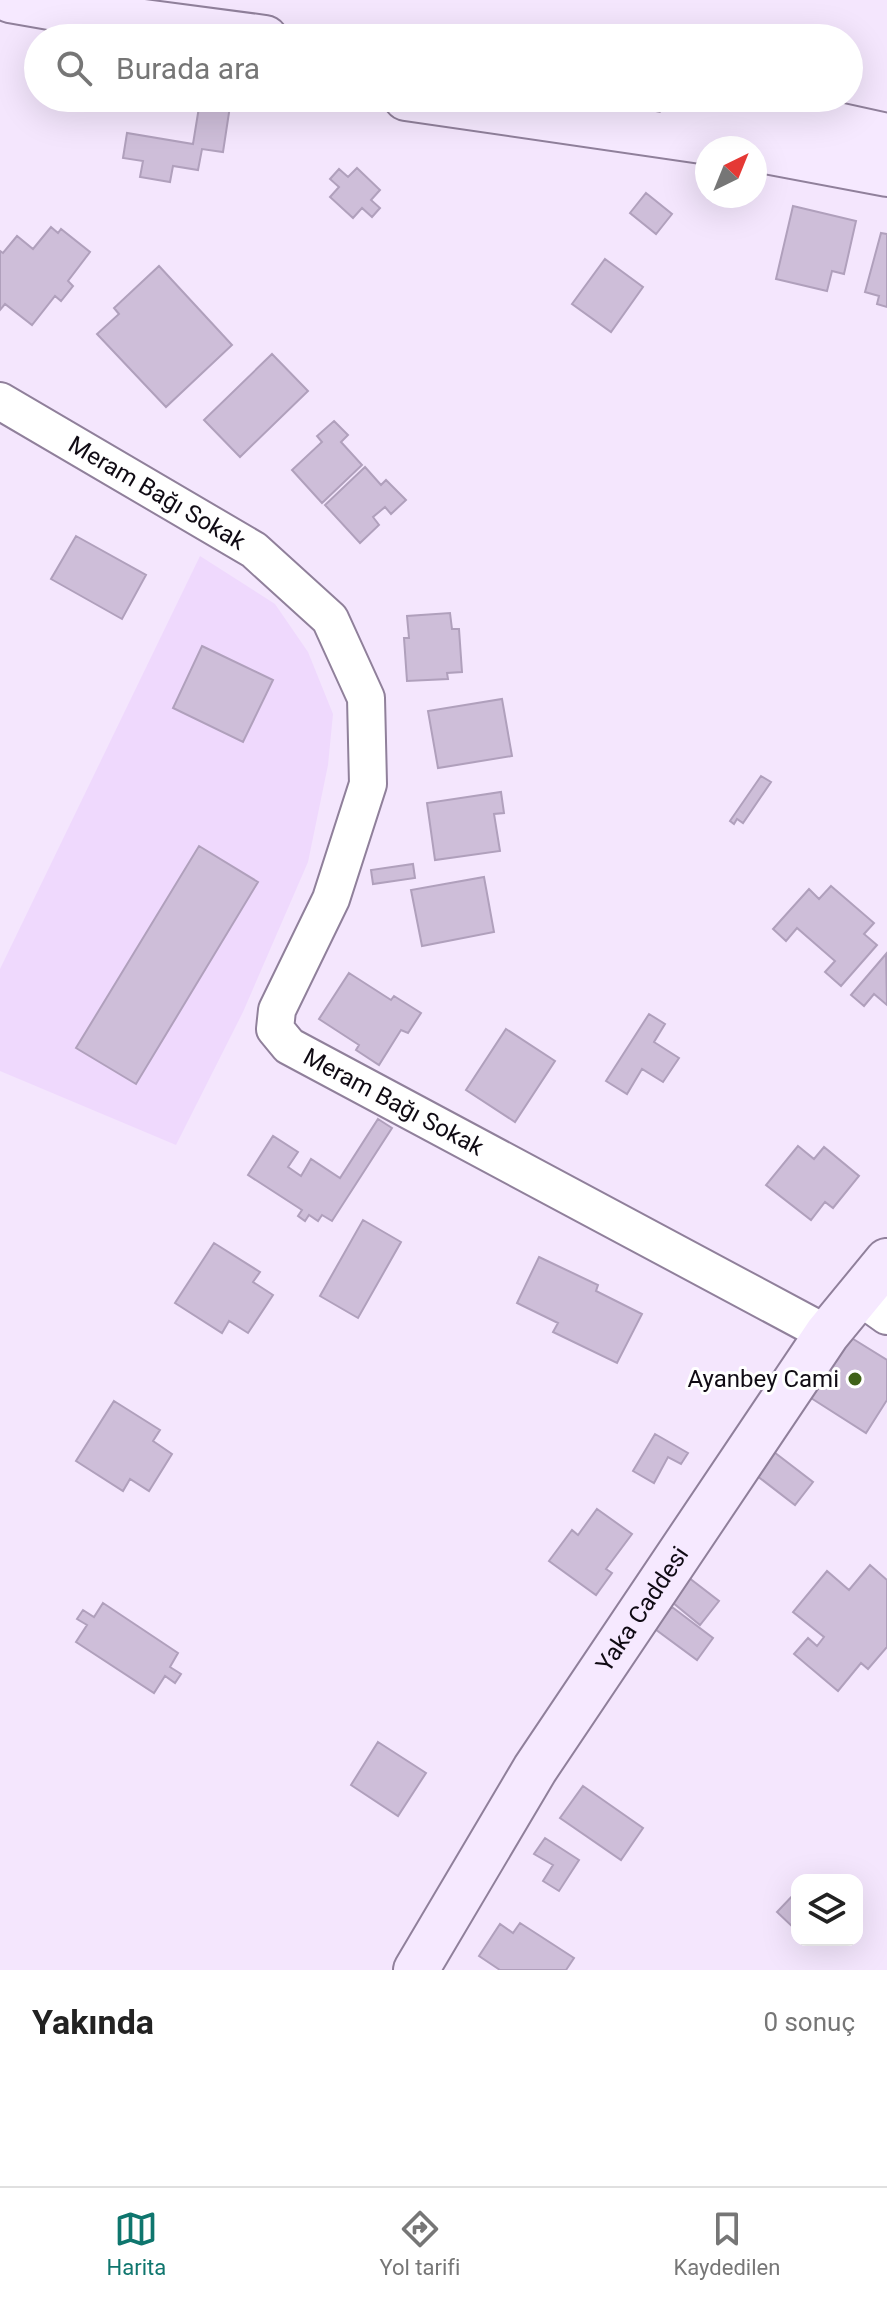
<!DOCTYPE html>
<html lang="tr">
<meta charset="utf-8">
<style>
:root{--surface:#fff;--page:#f6f6f6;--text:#222;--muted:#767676;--line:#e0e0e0;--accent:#0f766e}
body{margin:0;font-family:Roboto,sans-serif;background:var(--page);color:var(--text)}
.controls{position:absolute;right:24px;bottom:24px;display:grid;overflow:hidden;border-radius:16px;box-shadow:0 8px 32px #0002}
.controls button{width:72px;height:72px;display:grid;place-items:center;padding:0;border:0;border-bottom:2px solid var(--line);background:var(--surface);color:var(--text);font:40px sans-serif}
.compass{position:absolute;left:695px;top:136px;width:72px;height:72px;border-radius:50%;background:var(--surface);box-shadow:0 8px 32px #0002;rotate:43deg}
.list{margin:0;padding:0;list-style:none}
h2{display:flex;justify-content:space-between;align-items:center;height:104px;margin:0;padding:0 32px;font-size:34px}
h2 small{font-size:26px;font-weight:400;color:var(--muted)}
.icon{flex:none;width:44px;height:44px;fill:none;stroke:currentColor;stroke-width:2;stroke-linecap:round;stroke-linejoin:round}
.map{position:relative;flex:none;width:887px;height:1970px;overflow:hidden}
.search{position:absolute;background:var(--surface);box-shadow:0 8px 32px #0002;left:24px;right:24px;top:24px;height:88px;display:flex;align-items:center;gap:20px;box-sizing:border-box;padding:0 28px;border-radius:44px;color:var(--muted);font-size:30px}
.sheet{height:216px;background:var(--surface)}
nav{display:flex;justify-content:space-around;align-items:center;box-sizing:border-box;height:112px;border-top:2px solid var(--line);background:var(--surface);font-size:22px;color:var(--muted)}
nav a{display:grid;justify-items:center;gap:4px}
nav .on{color:var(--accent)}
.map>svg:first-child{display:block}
.built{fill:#efd9fd}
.building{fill:#cebed9;stroke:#b0a0bc;stroke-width:2}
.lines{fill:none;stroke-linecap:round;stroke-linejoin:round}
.street-casing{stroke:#90809b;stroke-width:40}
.secondary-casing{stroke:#90809b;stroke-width:48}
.street{stroke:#fff;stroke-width:36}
.secondary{stroke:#f6e9ff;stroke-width:44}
.poi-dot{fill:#3f6118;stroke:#fff;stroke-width:3}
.labels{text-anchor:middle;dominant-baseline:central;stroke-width:6;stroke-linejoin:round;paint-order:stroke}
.street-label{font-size:24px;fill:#100b14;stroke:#fff}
.poi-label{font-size:24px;fill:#100b14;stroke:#fff;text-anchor:end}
</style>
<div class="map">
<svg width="887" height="1970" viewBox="0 0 887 1970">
<rect width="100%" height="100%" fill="#f4e6fd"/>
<path class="built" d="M200,556L275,604L308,652L333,714L328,765L308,862L243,1012L176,1145L0,1071V969Z"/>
<path class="building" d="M200,101L230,106L223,152L202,149L198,170L173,166L170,182L140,177L143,161L123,158L127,133L193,144Z
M357,168L380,190L371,200L380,208L372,217L362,208L353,218L330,197L339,187L330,179L339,169L348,177Z
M646,193L672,214L656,234L630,213Z
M793,206L856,221L844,274L832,271L827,291L776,279Z
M51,227L58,233L61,229L90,252L68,281L73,286L61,301L55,296L32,325L5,304L0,310V251L3,253L17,236L33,249Z
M881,233L887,234V307L877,304L879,296L865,292Z
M605,259L643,287L611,332L572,304Z
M159,266L232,345L166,407L97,334L119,314L114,308Z
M272,354L308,391L240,457L204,420Z
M334,421L348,435L341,442L362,465L322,503L292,470L322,442L317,436Z
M365,467L381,485L386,480L406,500L391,514L385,507L373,517L379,525L360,543L325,505Z
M76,536L146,575L122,619L51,579Z
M450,613L452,629H459L462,672L447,673L448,679L407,681L404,638H409L407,616Z
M202,646L273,680L243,742L173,708Z
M502,699L512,756L438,768L428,711Z
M761,776L771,782L743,823L737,819L734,824L730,821Z
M501,792L504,813L494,814L500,851L435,860L427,803Z
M199,846L258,882L136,1084L76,1048Z
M413,864L415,878L373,884L371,870Z
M484,877L494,932L422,946L411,890Z
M831,886L874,923L864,934L877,945L841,986L825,972L835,961L797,928L786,941L773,929L809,889L819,899Z
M886,954L887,1005L874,994L864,1006L851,995Z
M349,973L391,1000L394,996L421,1013L408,1033L401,1030L379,1065L356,1050L359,1045L319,1019Z
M649,1014L665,1024L654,1042L679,1058L663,1082L642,1069L627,1094L606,1081Z
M506,1029L555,1061L515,1122L466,1090Z
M378,1119L392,1128L332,1221L322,1215L318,1221L309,1215L305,1221L298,1216L302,1210L248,1175L273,1136L298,1152L288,1167L301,1176L311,1159L340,1178Z
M798,1146L814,1159L824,1147L859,1176L833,1208L825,1202L811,1220L766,1185Z
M363,1220L401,1242L358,1318L320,1296Z
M214,1243L260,1272L253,1282L273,1295L248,1333L229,1321L222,1333L175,1303Z
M539,1257L598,1285L596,1291L642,1314L617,1363L553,1332L558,1323L517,1303Z
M850,1337L887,1360V1400L866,1433L811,1398Z
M114,1401L160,1430L153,1441L172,1454L149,1491L130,1479L123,1491L76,1461Z
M655,1434L688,1453L681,1464L668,1457L654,1483L633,1471Z
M774,1452L813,1482L795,1505L756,1475Z
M597,1509L632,1534L606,1569L612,1573L596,1595L549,1561L572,1530L578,1535Z
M870,1565L887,1580V1647L868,1669L861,1663L838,1691L794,1654L808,1638L817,1646L824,1637L793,1612L827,1571L849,1590Z
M684,1574L719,1601L700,1625L666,1597Z
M103,1603L178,1653L170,1667L181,1674L175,1683L165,1676L154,1693L76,1642L87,1625L77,1619L83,1610L94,1617Z
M672,1607L713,1638L697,1660L655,1629Z
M378,1742L426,1773L398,1816L351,1785Z
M583,1786L643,1828L621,1860L560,1818Z
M545,1838L579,1860L559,1891L543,1881L553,1865L534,1854Z
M797,1891V1931L777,1912Z
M520,1923L574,1958L566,1970H500L479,1956L500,1924L513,1933Z"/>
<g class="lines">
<g class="street-casing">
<g id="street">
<path id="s1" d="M0,401L254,550L330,619L366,698L368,784L331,899L277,1010L275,1029L289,1046L827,1334"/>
<path d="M859,1296L887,1316"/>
</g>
</g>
<g class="secondary-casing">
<g id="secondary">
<path d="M10,0L113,18L265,38"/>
<path d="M406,98L750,148"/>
<path d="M677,98L782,113L887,136"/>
<path d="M755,149L887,174"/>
<path id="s2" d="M416,1970L535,1769L827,1334L887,1261"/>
</g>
</g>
<use href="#street" class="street"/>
<use href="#secondary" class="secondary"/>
</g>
<circle class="poi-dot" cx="855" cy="1379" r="8"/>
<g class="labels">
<g class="street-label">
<text stroke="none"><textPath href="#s1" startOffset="182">Meram Bağı Sokak</textPath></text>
<text stroke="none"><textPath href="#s1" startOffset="974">Meram Bağı Sokak</textPath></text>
<text stroke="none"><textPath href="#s2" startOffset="426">Yaka Caddesi</textPath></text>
</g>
<g class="poi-label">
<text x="839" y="1379">Ayanbey Cami</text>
</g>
</g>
</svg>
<div class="controls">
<button><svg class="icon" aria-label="layers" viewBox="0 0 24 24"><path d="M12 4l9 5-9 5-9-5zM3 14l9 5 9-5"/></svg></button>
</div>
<svg class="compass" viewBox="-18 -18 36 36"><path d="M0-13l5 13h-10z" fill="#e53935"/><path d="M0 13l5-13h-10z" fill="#767676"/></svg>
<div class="search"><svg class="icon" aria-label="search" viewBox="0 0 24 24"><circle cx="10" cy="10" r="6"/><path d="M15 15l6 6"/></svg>Burada ara</div>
</div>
<section class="sheet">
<h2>Yakında<small>0 sonuç</small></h2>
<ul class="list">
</ul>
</section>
<nav>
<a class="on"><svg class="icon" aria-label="map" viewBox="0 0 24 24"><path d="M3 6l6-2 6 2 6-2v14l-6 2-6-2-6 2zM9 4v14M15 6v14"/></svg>Harita</a>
<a><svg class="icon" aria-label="directions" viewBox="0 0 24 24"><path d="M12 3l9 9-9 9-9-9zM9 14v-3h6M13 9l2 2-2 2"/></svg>Yol tarifi</a>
<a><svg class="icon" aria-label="saved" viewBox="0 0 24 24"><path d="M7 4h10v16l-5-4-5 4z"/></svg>Kaydedilen</a>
</nav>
